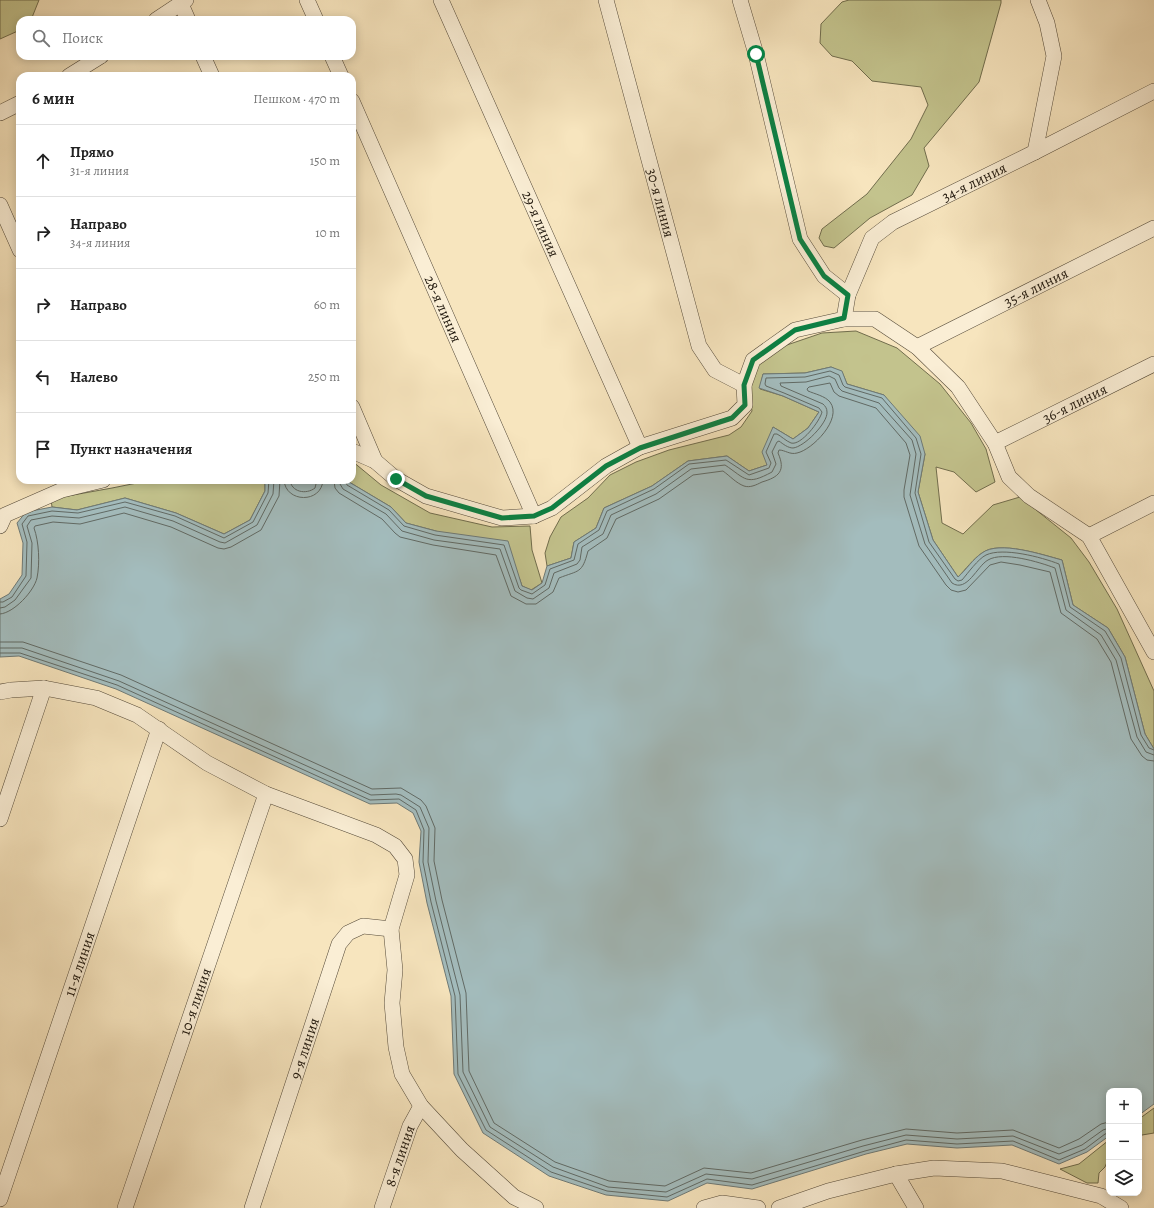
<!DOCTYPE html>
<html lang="ru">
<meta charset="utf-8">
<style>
:root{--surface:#fff;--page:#f6f6f6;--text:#222;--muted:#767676;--line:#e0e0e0}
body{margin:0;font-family:Alegreya,serif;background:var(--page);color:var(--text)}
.controls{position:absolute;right:12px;bottom:12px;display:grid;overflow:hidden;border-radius:8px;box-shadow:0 2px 10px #0003}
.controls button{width:36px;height:36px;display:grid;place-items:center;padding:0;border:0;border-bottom:1px solid var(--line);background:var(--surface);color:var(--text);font:20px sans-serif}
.stop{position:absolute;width:12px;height:12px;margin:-9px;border:3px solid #0b8043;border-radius:50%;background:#fff}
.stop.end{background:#0b8043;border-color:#fff;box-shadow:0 1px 4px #0008}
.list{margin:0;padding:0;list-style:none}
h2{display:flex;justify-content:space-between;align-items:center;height:52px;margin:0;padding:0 16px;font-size:17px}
h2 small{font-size:13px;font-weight:400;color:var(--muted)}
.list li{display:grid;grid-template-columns:26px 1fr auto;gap:12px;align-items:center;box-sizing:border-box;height:72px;padding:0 16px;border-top:1px solid var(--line)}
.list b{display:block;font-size:15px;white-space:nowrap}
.list p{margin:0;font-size:13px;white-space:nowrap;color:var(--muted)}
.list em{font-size:13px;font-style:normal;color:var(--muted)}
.icon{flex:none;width:22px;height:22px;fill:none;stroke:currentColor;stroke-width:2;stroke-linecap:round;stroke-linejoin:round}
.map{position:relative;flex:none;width:1154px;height:1208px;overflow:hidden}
.search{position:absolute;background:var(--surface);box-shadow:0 2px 10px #0003;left:16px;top:16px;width:340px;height:44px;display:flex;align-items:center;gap:10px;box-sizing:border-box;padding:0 14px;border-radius:12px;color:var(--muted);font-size:15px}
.panel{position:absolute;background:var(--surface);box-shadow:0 2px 10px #0003;left:16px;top:72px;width:340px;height:412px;border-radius:12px}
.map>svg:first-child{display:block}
.green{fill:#c3c38d;stroke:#716d4d}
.water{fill:#a3bcbd;stroke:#6e7a77}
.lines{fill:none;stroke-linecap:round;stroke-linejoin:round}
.shore{stroke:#616a65;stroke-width:1}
.minor-casing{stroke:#554a39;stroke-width:16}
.minor{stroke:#faeed5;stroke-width:15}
.route{stroke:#0b8043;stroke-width:5}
.labels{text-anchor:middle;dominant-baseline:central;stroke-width:3.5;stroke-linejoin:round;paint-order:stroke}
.street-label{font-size:15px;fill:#1f170d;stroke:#faeed5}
</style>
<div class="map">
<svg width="1154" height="1208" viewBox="0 0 1154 1208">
<rect width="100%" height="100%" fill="#f7e5be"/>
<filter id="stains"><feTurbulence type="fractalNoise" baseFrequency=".005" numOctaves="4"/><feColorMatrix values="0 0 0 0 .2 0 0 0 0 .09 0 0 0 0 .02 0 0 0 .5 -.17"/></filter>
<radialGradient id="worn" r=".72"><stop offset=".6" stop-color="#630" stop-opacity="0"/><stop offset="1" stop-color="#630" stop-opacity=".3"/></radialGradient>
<path class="green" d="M0,0H39L31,20H20V30L0,39Z
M849,0H1001V3L979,82L924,148L929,166L912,195L870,218L834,248L824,246L819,238L822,229L867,194L911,139L928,105L921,87L872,81L852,61L832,56L820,43L821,24L842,2Z
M856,331L897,348L940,384L971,423L986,449L995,482L976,492L954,472L936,467L942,523L963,534L993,505L1020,497L1071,538L1089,562L1117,609L1154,691V749L1145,734L1125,657L1108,628L1073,605L1062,560C1043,555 999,540 982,553C973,559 966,569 958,577L933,540L918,492L925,454L884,395L847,384L842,372L831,367L805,373L763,374L760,389L783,396L819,412L808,428L793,439L773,427L767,465L749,471L727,456L688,461L652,486L604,508L596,528L574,542L571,558L547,566L545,553L550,537L561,517L588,498L610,475L636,462L669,450L729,435L741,427L752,411L749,391L759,362L784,346L822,333Z
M352,461L381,485L430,513L492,527L530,526L532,550L542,583L531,590L522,586L519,577L436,531L406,523L391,507L349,482L348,480H352Z
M152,480H265V491L250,520L224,534L176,513L125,498L77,510L52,507L51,499L112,488Z
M1154,1108V1133L1142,1135L1139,1139V1119Z
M1109,1140V1157L1105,1167L1099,1173L1098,1183H1087L1060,1169L1079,1164Z"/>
<path class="water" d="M831,367L842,371L847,384L884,395L920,436L925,454L918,492L933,540L958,577C966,570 973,559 982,553C999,540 1043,555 1062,560L1073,605L1108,628L1125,657L1145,734L1154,749V1104L1139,1115V1091H1109V1136L1087,1152L1059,1164L1012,1145L957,1148L907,1144L866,1154L752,1189L707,1183L668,1201L606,1195L549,1176L483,1133L454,1074L451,996L427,903L419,862L421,831L413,813L397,803L370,804L116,689L19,656L0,657V599L9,594L22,575L23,543L17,523L26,512L52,507L77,510L125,498L176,513L224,534L250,520L265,491V480H284L308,483V480H348L349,482L391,507L406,523L436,531L508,541L522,586L532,590L542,583L547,566L571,558L574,542L596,528L604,508L652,486L688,461L727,456L749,471L767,465L762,452L773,427L793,439L808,428L819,412L783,396L759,388L763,374L805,373Z"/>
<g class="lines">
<path class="shore" d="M284,480C285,503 322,504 323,480
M290,480C291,492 306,495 315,488L317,480
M334,480L335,488L339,493L382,519L395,533L400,537L433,545L496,555L511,596L526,604H536L553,592L559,578C579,570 582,574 588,551L607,538L616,519L659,499L693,475L723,471C730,476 736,483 744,486C750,488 756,485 762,482C779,477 786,471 778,453L779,450C785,450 790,455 797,453C812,450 843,419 830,402C825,396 815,394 808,391L807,389L809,387L830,383L834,392L839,396L876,408L906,443L910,455L904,490V497L919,546L946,585L951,590L958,592L966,590L990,565L1001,562L1020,565L1050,572L1061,613L1097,639L1111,662L1131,739L1142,756L1147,760L1154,761
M340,480V484L343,489L386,514L402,531L434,540L500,549L515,591L527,598L533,599L549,588L554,573L577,564L580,560L582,547L603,534L611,515L656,494L691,469L725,465C746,479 746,486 772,472L776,464L772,452L777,442L779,441C783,444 788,448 793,448C804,447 828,423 827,412C827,408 825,406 823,404L781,386L780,383L806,382L829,376L835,379L839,388L842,391L879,403L912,440L916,454L910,495L925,544L952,583C967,593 977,566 988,560C1003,551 1039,562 1055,568L1066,610L1101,635L1116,660L1137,737L1146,752L1154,755
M345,480L347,485L389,510L404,526L435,535L504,545L519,588L521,590L532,594L545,585L550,569L574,560L578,544L599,530L607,511L654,489L689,464L726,460L749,475L769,468L771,463L766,452L774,434H777C781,436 786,441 791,443C801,446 820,421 822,412L819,408L784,393L766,386L765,384L766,378L805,377L830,371L839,375L843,385L845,387L882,398L916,438L921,454L915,493L929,542L955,579L958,581L962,580C968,573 978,559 986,555C1003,547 1041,557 1059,564L1070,607L1105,631L1121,658L1141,735L1149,748L1154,750
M0,602H3L12,597L26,576L27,542L22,524L28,516L52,511L78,513L125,502L175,516L224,538L253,522L268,493L269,480
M0,608L5,607L15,600L31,578L32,543L27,526L31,520L52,516L79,518L125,507L173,521L220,542L225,543L257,525L273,494L274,480
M0,614C14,613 34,591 37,578C40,563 39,542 34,528L35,526L53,522L80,524L124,513L171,527L218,548L224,549L231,547L261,530L279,496L280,480
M0,642H23L121,675L372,789L401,788L421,800L426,806L435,828L434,861L442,900L466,993L469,1071L494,1123L555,1162L609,1181L665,1186L704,1168L751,1173L862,1140L906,1129L957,1133L1013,1130L1059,1148L1079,1139L1101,1124L1109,1122
M0,648H22L119,681L371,795L396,794L401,795L420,807L429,828L428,862L436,901L460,995L463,1072L490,1127L553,1167L608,1187L666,1192L706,1174L752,1179L863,1146L906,1135L957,1139L1013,1136L1059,1154L1082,1145L1103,1130L1109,1128
M0,653H20L117,685L370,800L399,799L416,810L424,830L423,862L431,902L455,996L458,1074L486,1130L551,1172L607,1191L667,1197L707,1179L752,1185L865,1151L906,1140L957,1144L1013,1141L1059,1160L1085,1149L1105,1134L1109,1133"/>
<g class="minor-casing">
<g id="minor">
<path d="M307,0L316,20"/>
<path id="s1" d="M441,0L640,447"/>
<path id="s2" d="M606,0L699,346L715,370L744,385"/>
<path d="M740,0L756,54L800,239L824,276L848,295"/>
<path d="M181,4L188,20"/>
<path d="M156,20L186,0"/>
<path d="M203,56L212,76"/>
<path d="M332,56L341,76"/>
<path d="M69,76L101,56"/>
<path id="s3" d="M352,101L534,516"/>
<path d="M0,113L20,103"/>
<path d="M1035,152L1054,56L1047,23L1038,0"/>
<path d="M0,205L20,250"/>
<path id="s4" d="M844,319L848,295L872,238L893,222L1035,152L1154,91"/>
<path id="s5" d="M917,347L1154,228"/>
<path d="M352,407L375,461"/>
<path id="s6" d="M995,443L1154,364"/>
<path d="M352,451L375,461L396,479L426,496L502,518L534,516L552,508L606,466L640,447L732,418L745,405L744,385L753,360L795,330L844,319H875L917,347L958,387L995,443L1009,477L1029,496L1089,536L1154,652"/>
<path d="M0,526L5,515L62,490L103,480"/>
<path d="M1089,536L1154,503"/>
<path d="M0,692L11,690L44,688L96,698L137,715L207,763L266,794L376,835L395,846L405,859L407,875L391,929L395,970L392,1003L396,1047L402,1074L421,1106L462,1150L514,1197L536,1208"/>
<path d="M0,819L44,688"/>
<path d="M896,1174L916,1208"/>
<path id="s7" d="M0,1199L159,729"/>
<path id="s8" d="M125,1208L266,794"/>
<path id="s9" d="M252,1208L339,944L348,933L363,926L391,929"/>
<path id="s10" d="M382,1208L410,1126L421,1106"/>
<path d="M704,1208L722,1203L758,1208"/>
<path d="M779,1208L828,1191L896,1174L934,1168L1002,1171L1101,1196L1121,1208"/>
</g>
</g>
<use href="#minor" class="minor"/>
</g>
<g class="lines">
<path class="route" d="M396,479L426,496L502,518L534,516L552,508L606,466L640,448L732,418L745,405L744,385L753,360L795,330L844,318L848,295L824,276L800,239L756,54"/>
</g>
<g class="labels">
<g class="street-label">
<text stroke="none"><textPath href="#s4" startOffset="203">34-я линия</textPath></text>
<text stroke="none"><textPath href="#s2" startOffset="210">30-я линия</textPath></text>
<text stroke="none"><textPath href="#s1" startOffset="245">29-я линия</textPath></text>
<text stroke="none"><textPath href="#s5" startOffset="133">35-я линия</textPath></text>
<text stroke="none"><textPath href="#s3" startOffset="227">28-я линия</textPath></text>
<text stroke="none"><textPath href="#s6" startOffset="89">36-я линия</textPath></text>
<text stroke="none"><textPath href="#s7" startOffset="248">11-я линия</textPath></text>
<text stroke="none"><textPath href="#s8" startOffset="218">10-я линия</textPath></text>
<text stroke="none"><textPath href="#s9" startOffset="168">9-я линия</textPath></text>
<text stroke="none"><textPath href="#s10" startOffset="55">8-я линия</textPath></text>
</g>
</g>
<rect width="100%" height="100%" filter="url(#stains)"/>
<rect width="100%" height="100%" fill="url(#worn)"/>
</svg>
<div class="controls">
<button>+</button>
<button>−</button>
<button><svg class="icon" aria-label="layers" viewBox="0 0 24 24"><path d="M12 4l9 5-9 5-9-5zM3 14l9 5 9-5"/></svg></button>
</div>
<div class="stop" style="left:756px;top:54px"></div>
<div class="stop end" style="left:396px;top:479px"></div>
<div class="search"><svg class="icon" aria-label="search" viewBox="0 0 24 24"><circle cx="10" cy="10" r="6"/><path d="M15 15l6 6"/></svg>Поиск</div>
<section class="panel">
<h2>6 мин<small>Пешком · 470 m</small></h2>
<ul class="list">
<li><svg class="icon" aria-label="ahead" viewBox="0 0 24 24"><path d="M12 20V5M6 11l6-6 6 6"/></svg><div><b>Прямо</b><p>31-я линия</p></div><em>150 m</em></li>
<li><svg class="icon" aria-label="right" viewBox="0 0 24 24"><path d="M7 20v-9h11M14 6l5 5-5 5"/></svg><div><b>Направо</b><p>34-я линия</p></div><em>10 m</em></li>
<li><svg class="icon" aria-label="right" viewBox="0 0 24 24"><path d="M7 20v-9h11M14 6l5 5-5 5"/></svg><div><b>Направо</b></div><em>60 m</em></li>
<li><svg class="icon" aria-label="left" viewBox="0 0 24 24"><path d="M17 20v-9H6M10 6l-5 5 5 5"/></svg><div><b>Налево</b></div><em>250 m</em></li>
<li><svg class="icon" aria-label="arrive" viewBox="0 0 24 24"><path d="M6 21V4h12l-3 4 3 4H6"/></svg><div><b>Пункт назначения</b></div></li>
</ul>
</section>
</div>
